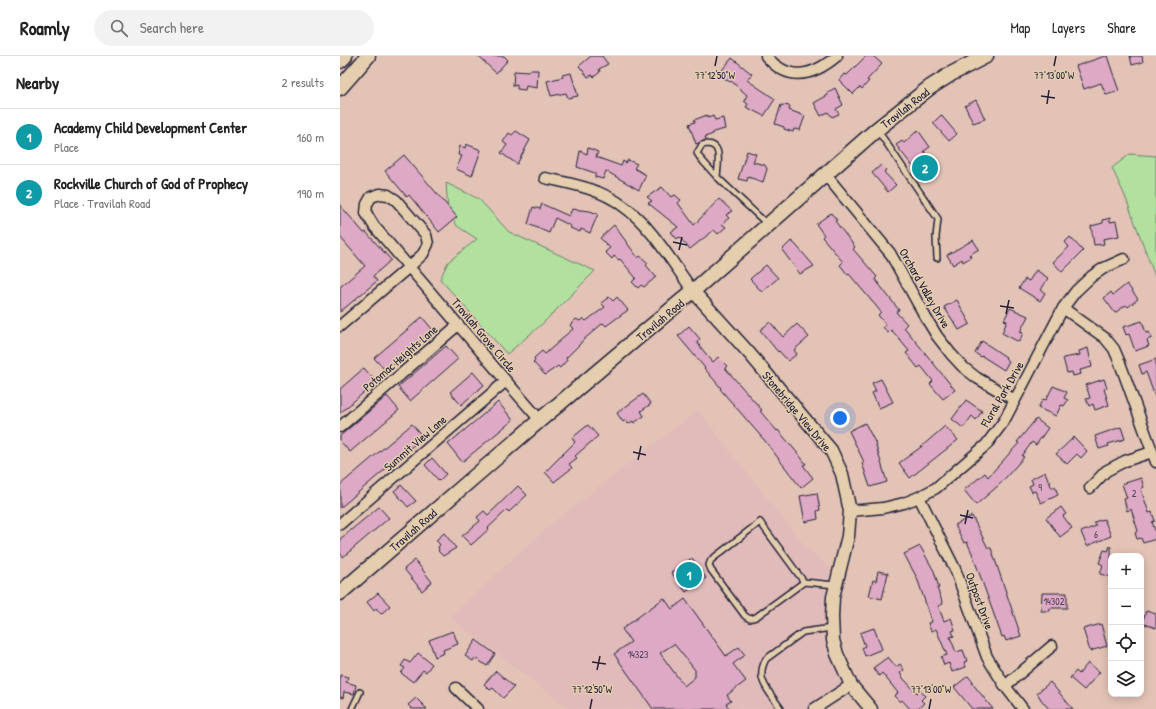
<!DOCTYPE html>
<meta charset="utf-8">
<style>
:root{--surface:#fff;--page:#f2f2f2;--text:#222;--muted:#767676;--line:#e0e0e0;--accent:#2563eb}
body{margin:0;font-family:"Patrick Hand",sans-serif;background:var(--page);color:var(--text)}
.controls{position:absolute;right:12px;bottom:12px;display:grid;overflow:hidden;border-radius:8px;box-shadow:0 2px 10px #0003}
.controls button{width:36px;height:36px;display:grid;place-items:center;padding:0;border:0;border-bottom:1px solid var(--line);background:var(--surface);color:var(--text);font:20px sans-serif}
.you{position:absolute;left:500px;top:362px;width:14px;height:14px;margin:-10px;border:3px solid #fff;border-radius:50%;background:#1a73e8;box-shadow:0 0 0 6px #1a73e833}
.badge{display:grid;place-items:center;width:26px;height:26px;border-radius:50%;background:var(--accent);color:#fff;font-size:13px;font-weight:700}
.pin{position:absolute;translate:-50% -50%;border:2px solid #fff;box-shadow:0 1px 4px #0006}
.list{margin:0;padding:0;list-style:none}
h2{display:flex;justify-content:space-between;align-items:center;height:52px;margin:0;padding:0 16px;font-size:17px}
h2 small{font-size:13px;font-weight:400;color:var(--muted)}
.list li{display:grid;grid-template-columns:26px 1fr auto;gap:12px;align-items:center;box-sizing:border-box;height:56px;padding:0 16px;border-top:1px solid var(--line)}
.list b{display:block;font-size:15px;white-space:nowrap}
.list p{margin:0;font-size:13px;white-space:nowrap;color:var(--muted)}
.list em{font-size:13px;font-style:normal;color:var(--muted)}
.icon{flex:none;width:22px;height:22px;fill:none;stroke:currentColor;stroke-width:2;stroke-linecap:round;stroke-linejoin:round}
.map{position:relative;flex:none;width:816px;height:653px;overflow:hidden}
header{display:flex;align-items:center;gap:24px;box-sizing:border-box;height:56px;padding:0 20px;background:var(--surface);border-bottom:1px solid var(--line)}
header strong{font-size:19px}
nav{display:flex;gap:22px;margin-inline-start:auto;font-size:14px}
.search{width:280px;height:36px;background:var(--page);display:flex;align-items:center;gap:10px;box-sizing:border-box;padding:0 14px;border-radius:22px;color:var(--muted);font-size:15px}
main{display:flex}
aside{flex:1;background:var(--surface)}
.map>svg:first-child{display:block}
.built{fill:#e1bbba}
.green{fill:#b1e09f;stroke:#6a816d}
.building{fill:#dda9c5;stroke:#22223b;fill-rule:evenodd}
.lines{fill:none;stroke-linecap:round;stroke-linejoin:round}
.service-casing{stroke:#22223b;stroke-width:8}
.minor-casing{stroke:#22223b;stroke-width:13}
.tertiary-casing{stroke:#22223b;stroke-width:15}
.secondary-casing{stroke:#22223b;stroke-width:17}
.service{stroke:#e5ceae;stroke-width:5}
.minor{stroke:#e5ceae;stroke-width:10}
.tertiary{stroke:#e5ceae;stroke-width:12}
.secondary{stroke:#e5ceae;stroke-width:14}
.ticks{fill:none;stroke:#22223b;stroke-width:1.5}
.labels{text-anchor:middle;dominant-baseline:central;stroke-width:3;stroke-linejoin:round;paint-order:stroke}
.number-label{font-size:10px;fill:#51445e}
.street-label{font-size:12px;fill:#22223b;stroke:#e5ceae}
.ticks-label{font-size:10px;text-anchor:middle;fill:#22223b;stroke:#e5ceae;stroke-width:3;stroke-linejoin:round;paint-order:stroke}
</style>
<header>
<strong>Roamly</strong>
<div class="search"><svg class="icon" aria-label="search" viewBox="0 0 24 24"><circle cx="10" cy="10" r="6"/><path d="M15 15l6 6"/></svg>Search here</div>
<nav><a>Map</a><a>Layers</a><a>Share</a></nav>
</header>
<main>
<aside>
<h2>Nearby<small>2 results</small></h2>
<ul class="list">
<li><span class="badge" style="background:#0f9aa8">1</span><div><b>Academy Child Development Center</b><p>Place</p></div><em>160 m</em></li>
<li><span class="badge" style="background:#0f9aa8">2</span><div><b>Rockville Church of God of Prophecy</b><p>Place · Travilah Road</p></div><em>190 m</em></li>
</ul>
</aside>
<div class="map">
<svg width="816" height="653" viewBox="0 0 816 653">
<rect width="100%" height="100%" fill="#e3c3b5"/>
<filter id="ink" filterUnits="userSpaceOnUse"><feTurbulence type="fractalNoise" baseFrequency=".025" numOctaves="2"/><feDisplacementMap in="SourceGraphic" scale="8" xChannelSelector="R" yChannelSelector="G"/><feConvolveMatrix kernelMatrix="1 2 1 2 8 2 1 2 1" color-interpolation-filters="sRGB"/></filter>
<g filter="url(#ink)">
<path class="built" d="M358,354L464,489L499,520L492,560L511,629L474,653H229L109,561L216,464Z"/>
<path class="green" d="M790,98L816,100V223L785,140L772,112Z
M106,127L139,143L169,176L255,215L202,268L167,298L100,223L108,206L137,183L117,170L108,155Z"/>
<path class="building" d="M138,0H164L168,4L156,17Z
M251,0H262L268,8L259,13L260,16L254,21L252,19L248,21L239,10Z
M526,0H533L542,8L527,24L529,25L522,33L520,31L513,38L499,24L504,18L507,19Z
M765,0H767L779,35L766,39L761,27L744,33L736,10Z
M790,0H802L803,6L792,9Z
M392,2L412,18L407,24L435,43L424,60L406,51L408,48L404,45L407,39L391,25L390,26L383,21L386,17L382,14Z
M190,14H198L197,32L186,30L185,34L177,33V29L173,30L174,15L189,16Z
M231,17L238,40L228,42L226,37L211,40L207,25L223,21L222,19Z
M495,32L503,49L496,53L499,58L492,61L488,56L481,60L474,47L488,39L487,37Z
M636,44L645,63L633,67L625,50Z
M441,49L450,50L449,54L465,60L460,74L454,73L453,76L444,73V71L435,68Z
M367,59L368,62L373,60L375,64L383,62L385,73L373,76V78L365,81L366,84L356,88L349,68L355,66L354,64Z
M601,59L617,78L609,85L593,67Z
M578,74L590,91L584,95L599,116L585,126L556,89L562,85L564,87Z
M176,75L190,84L177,108L161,97L167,89L163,86L169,77L172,79Z
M126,88L141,94L132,120L116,113L122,100L118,99L120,90L125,92Z
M248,92L258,96L256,101L281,110L283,105L286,107L288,104L297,108L294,112L306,119L299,134L266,115L263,123L255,121V117L237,111L240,95L247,98Z
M407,95L416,98L413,106L425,109L427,113L423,126L408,121L407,125L398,123Z
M64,99L117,161L99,176L69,139L67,141L45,115Z
M541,109L546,114L544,116L556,129L548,136L532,117Z
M322,131L331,141L335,139L341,144L338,147L354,169L379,143L392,155L386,159L389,162L382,168L386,171L378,178L374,174L350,193L339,181L337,183L331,176L338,171L308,147L312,145L307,141Z
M202,148L229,160L232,153L250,155L258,158L250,177L241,173L240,176L230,172L231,170L215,162L209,177L188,168L193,151L200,153Z
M0,149L24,177L26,176L51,204L33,220L37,225L0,256V231L25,210L0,181Z
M491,157L497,164L495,165L515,191L513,193L537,221L535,223L559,254L556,256L567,268L564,271L615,334L603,343L590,328L593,325L581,310L578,312L566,297L569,295L555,278L551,274L548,277L543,271L546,269L538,259L541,256L509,218L508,219L500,209L503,206L482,181L484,179L476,168Z
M770,162V166L776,165L779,180L763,183L764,188L754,189L751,170L763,167V164Z
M274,169L298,202L300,200L308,207L306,209L316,221L304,231L301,229L298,232L292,226L296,222L280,203L279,204L274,200L272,203L265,196L270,192L260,182Z
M730,181L743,195L722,216L713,206L729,191L725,186Z
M633,184L639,193L629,199L631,201L623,206L622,203L613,209L607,199Z
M451,185L455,188L474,210L460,218L442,194Z
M426,209L438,222L422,236L410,223Z
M696,214L708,222L701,234L705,237L700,245L679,232L685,223L689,225Z
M787,228L798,243L788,251L786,249L775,257L764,242L771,236L773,239Z
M269,241L273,245L277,241L288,254L266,270L263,267L241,286V287L226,302L227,304L220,312L218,310L205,319L193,306L195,304L194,302L202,295L205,298L223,282H222L233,273L230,269L236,263L240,265L243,262L246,265L265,251L261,247Z
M617,244L630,268L619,274L604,251Z
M670,252L688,260L680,276L683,277L679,286L662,277L667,265L664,264Z
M82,261L93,274L46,315L34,302Z
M802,265L806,277L809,276L812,282L807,284L809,290L795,295L789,278L786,279L783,271Z
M430,266L443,281L457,268L469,281L454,294L457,298L448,305L439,295L438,296L420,274Z
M349,270L360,283L357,286L362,293L373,306L378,301L387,310L385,312L422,354L420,355L437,375L438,374L460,400L466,408L463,409L473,422L461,432L425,385L380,333L381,332L364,312H365L338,280Z
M642,285L666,301L665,302L669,305L664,314L642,300L641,301L635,297Z
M106,290L118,303L70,345L58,331Z
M748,292L752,311L740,314L741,318L733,320L732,316L727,317L723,302L740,299L739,295Z
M816,303V341H815L806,316L802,318L799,309Z
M24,312L36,326L0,357V333Z
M133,316L144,329L121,349L110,336Z
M541,323L553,346L539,352L532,337L536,335L532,327Z
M764,323L767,332L764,333L769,349L755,354L753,348L749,350L746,343L750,342L746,329Z
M713,330L727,336L724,342L728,344L724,350L721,349L716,360L698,352L703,343L706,344Z
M303,338L311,348L301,355L304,360L294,367L293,365L288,368L286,364L283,366L277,357Z
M47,340L59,354L10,396L0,385V380Z
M626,344L642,355L636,364L632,360L623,372L612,363Z
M158,346L173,364L122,406L108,388Z
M696,363L708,372L696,389L692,386L682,400L684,401L660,428L636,449L624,434L645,417L648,421L679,387L677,386Z
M525,367L537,390H536L547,426L530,431L522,407L524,406L509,375Z
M72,368L83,381L0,452V429Z
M248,369L258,380L235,400L237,402L229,408L232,412L214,426L205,416L235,386L232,382Z
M605,370L618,384L570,422L559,407L581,391Z
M781,371L785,383L768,388L769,390L759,393L755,380Z
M734,381L747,395L741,402L737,398L727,408L716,398Z
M92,402L106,418L99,425L85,409Z
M705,416L712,432L715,430L718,439L701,447L695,435L692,436L689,430L693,428L691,423Z
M801,422L804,431L801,433L809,457L812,456L815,465L812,466L816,477V483L803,487L801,482L797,483L795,477L798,475L791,453L787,455L784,443L787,442L782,428Z
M61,429L76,445L68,451L54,435Z
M178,430L187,439L169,456L167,454L148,472L149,473L131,489L122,480L140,465L137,461L144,455L148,459Z
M477,437L480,454L477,455L478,463L465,466L460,440Z
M39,451L49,462L3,501L0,497V483Z
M721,451L726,458L723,460L732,472L720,481L706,462Z
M632,460L648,492H651L681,580L666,585L664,580L662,581L632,497L627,486L624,487L615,469Z
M764,463L771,480L747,490L741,476L756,470L754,466Z
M104,477L116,492L103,500L98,495L99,494L98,491L100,489L96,484Z
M580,490L594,515L599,532H597L603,548L598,550L604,565L611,562L615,574L612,575L614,580L610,581L616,596L623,594L627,605L624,606L626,611L612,616L609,607L604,609L601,601L607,599L596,573L591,575L588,567L592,566L577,522L564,498Z
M770,490L771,491V521L760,518L763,509L759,507L764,494L768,495Z
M352,502L366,522L346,536L331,516Z
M75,504L92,526L82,535L64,513Z
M538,515L548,517L542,543L529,540L533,524L536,525Z
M38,537L50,550L41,558L36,552L34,555L27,546Z
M702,537H727V552H710V555H701Z
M324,542L332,553L345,543L386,600L399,591L405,599L393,608L406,625L387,639L391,645L386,648L390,653H313L274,598L291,586L282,573ZM334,588L355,614V621L344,630L320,597Z
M806,555L816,558V572L802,567Z
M761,568L767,590L750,595L743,573Z
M534,572L542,593L525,600L522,592L525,590L520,577Z
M113,575L118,588L103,594L104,597L95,601L89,584Z
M136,584L155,598L147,610L135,602L133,605L125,600Z
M78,597L92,608L86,616L83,614L73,626L61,617L65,612L61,610L65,604L70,607Z
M548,601L556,611L560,608L564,614L560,617L563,622L577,637L580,634L585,640L581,644L584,647L578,653H570L562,644L560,646L554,640L558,637L542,617L539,620L533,612Z
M748,607L760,616L744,634L730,622L736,615L739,618Z
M156,615L174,631L163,642L153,632L150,634L144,628Z
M0,619L8,621L6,626L16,629L14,638L4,636L3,642L0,641Z
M628,620L633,626L632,627L653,653H632L614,631Z
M710,626L733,653H709L702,645L697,637Z
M76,642L87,653H72L68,649Z"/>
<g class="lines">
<g class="service-casing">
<path id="service" d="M537,75L543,82L598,163L596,181L597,202
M377,121C378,107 384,84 362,89L357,97L360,102L377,121L427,168
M464,526L416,561L410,563L405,560L371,514L369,509L371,504L420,466L464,526L495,529
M12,653L20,636
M441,653C430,636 414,624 426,603L463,576L492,572"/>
</g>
<g class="minor-casing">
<path id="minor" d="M426,0C448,26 472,21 497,0
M485,118L550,197L586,262L597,280L611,298L623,311L637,322L675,344
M205,122C232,128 261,133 283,150C311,169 333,208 353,235
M723,252L765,282L774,293L780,307L816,406
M0,270L69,211L83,198L88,188L86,179L56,144L48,139L40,138L31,141L27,148L26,157L34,170L69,211L166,325L200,364
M0,371L118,269
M750,432L766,415L785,405L812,396
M579,441L615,513L647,601L665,630L683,653
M510,455L543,452L564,447L579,441L596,432L646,389L664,365L723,252L736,235L752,220L764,212L784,203
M0,468L166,325
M665,630L712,590
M116,632L138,653
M474,653L511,629"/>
</g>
<g class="tertiary-casing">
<path id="tertiary" d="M353,235L409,297L491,394L502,418L510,455L508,480L493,541L492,560L493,584L497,598L511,629L531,653"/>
</g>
<g class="secondary-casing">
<path id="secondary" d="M0,5L5,0
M0,32L28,0
M0,537L200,364L353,235L536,74L589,32L611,18L646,0"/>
</g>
<use href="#service" class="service"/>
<use href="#minor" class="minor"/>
<use href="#tertiary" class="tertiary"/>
<use href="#secondary" class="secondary"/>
</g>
</g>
<path class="ticks" d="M375,10L377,0M714,10L716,0M701,40L715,42M707,48L709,34M333,186L347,189M339,194L342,181M660,250L674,252M666,258L669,244M293,396L306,399M298,404L301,390M620,459L633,462M625,468L628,454M252,606L266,608M257,614L260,600M250,653L252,643M589,653L591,643"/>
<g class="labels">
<g class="number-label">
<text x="700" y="431">9</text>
<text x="794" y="437">2</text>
<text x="756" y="478">6</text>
<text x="714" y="545">14302</text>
<text x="298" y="598">14323</text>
</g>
<g class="street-label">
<text transform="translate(565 52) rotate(-38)">Travilah Road</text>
<text transform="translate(585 232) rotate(60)">Orchard Valley Drive</text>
<text transform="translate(320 264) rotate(-40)">Travilah Road</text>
<text transform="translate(144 279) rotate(50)">Travilah Grove Circle</text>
<text transform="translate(60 302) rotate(-41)">Potomac Heights Lane</text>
<text transform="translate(662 338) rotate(-60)">Floral Park Drive</text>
<text transform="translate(457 355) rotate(50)">Stonebridge View Drive</text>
<text transform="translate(75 387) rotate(-41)">Summit View Lane</text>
<text transform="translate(73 474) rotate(-41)">Travilah Road</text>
<text transform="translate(640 545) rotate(70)">Outpost Drive</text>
</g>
</g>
<g class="ticks-label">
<text x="375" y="23">77°12'50"W</text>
<text x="714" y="23">77°13'00"W</text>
<text x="252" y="637">77°12'50"W</text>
<text x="591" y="637">77°13'00"W</text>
</g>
</svg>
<div class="controls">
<button>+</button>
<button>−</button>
<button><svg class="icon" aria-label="locate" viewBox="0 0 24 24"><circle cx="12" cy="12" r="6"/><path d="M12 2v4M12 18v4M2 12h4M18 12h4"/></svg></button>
<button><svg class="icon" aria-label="layers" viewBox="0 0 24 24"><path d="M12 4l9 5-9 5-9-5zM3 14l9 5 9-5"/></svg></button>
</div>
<div class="you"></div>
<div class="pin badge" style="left:349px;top:519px;background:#0f9aa8">1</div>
<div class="pin badge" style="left:585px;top:112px;background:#0f9aa8">2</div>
</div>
</main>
